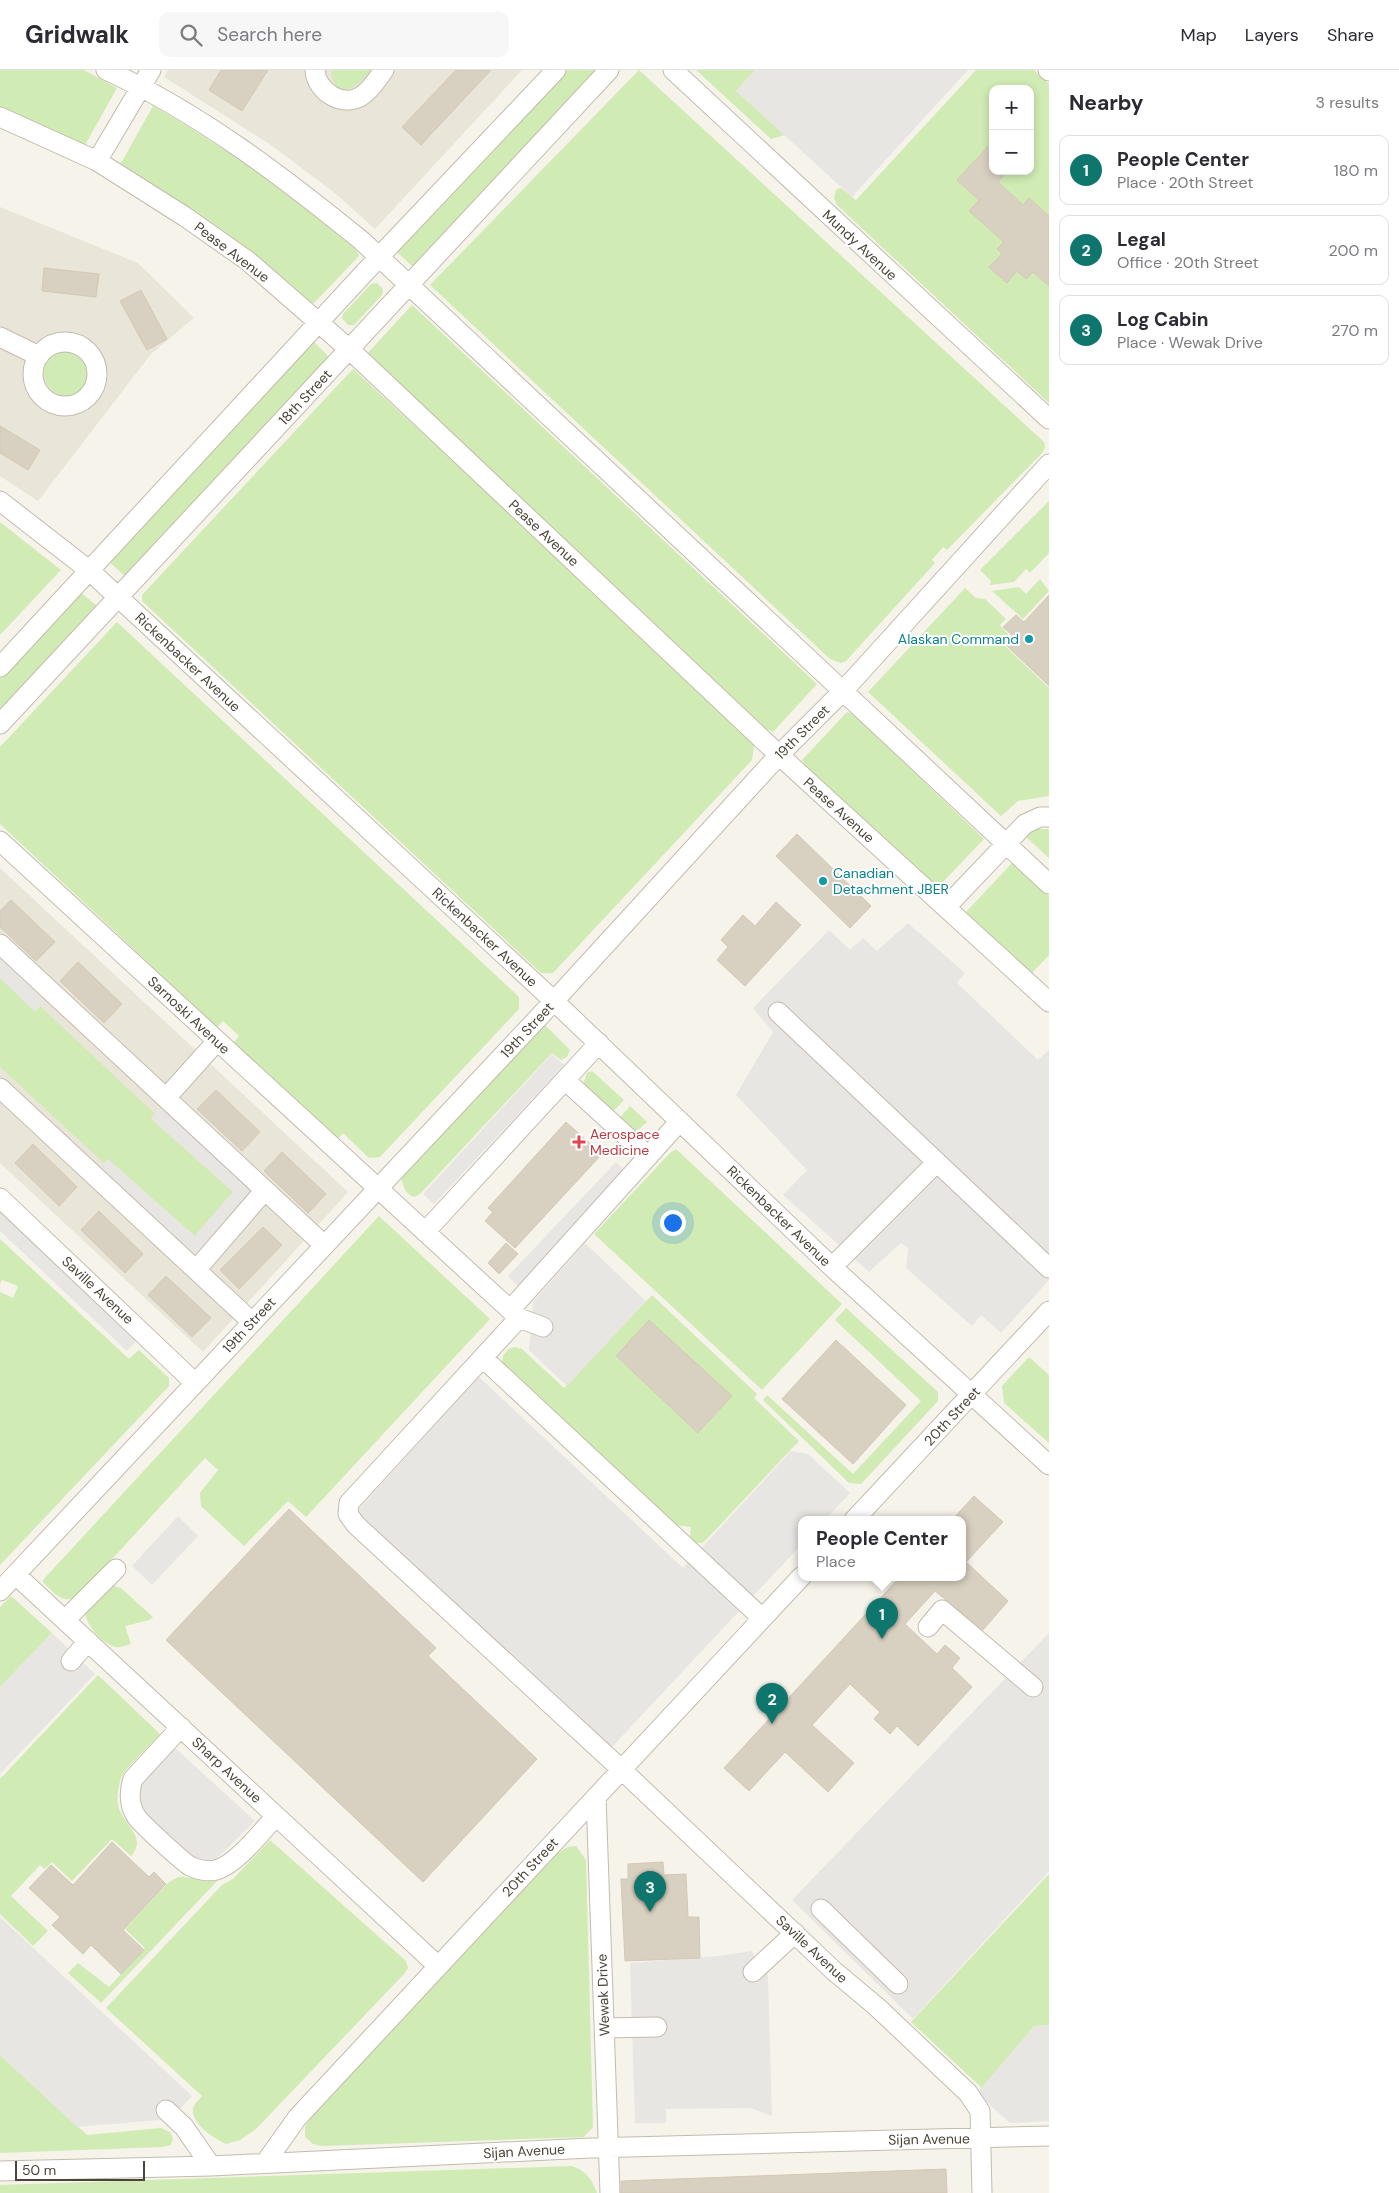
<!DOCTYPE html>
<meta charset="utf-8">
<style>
:root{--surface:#fff;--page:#f7f7f7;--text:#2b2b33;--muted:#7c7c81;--line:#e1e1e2;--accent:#0f766e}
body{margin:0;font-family:"DM Sans",sans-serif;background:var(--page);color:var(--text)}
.controls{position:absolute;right:15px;top:15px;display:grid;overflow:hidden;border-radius:10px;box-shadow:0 2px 8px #0003}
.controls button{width:45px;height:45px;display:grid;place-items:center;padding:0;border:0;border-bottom:1px solid var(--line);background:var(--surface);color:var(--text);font:25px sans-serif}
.scale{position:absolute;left:15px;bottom:12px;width:130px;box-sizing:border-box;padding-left:5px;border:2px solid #4b4438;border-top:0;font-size:14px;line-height:18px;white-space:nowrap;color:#4b4438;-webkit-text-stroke:4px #fff;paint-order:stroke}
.you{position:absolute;left:672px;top:1152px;width:18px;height:18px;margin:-12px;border:4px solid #fff;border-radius:50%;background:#1a73e8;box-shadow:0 0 0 8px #1a73e833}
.badge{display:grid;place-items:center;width:32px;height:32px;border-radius:50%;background:var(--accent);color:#fff;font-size:16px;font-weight:700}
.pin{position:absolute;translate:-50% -41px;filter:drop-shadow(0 1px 2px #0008)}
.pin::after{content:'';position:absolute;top:26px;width:18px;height:15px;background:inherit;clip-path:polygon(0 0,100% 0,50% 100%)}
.popup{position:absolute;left:798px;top:1446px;width:168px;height:65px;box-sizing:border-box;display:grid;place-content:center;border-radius:10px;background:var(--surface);filter:drop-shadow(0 1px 4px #0005);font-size:16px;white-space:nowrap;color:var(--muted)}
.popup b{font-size:19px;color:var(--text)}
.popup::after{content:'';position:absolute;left:50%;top:100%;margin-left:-10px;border:10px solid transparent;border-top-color:var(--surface)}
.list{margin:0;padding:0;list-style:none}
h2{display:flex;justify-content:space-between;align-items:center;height:65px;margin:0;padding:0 20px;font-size:21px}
h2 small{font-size:16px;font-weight:400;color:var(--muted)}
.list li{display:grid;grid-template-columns:32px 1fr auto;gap:15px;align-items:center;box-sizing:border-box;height:70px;margin:0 10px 10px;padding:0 10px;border:1px solid var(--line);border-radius:10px}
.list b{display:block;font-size:19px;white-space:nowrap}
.list p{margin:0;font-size:16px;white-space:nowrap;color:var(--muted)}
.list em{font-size:16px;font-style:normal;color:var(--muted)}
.icon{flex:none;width:28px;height:28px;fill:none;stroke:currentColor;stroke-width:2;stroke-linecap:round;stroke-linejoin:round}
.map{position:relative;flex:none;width:1049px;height:2123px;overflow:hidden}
header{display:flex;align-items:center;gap:30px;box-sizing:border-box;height:70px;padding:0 25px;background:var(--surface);border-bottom:1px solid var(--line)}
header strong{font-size:24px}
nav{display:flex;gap:28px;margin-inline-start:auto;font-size:18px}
.search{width:350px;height:45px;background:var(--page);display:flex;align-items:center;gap:12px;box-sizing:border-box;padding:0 18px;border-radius:10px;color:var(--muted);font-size:19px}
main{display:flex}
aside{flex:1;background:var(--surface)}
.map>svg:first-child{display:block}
.residential{fill:#eae5d9}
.green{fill:#d0ebb3;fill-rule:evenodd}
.parking{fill:#e8e6e3}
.building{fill:#d8d0c0;stroke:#d4c8b3}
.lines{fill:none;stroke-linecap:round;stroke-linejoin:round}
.minor-casing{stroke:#c2bcad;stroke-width:21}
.minor{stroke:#fff;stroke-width:19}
.culture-dot{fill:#0f9aa8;stroke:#fff;stroke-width:2}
.health-dot{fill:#e0444e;stroke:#fff;stroke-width:2}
.labels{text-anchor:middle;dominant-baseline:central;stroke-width:4;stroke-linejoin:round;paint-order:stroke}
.street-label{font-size:14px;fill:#4b4438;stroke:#fff}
.culture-label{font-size:14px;fill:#0d838f;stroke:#fff;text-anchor:end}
.health-label{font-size:14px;fill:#be3a42;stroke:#fff;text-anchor:start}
</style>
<header>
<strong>Gridwalk</strong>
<div class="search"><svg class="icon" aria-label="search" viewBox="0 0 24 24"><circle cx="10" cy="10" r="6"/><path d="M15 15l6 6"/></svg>Search here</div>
<nav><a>Map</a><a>Layers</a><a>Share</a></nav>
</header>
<main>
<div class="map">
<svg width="1049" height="2123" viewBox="0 0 1049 2123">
<rect width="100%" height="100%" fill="#f6f3eb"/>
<path class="residential" d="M168,0H522L375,159L336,124L271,75L164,7Z
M0,137L138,193L194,248L151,284L38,431L0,406Z
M0,798L348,1122L203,1282L0,1093Z"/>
<path class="green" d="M0,0H84L117,18L85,75L75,73L0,39Z
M331,0H372C358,16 335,36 331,0Z
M567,0H597L413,197L397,182Z
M639,0L1044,372L1045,378L1042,383L947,480L943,477L932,490L935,493L846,591L841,593L830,589L430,215Z
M696,0H755L736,21L785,65L771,69Z
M976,0H1034L1049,14V146L1029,128L1023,135L998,112L1008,101H1030V19H993V71L957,110L979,130L969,141L1004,172L997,179L1002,184L990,197L1007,212L1017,201L1026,209L1033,202L1049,216V333L837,135L834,128L836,120L841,118L856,130Z
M153,36C227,78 293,126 357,181L359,186L314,233L310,232L272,200L120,95Z
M377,213L383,219L382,225L354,255H348L342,248L343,244L371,214Z
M412,235L817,614L773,662L765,658L366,285Z
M313,271L329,287L125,506L108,491Z
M44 303a23 23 0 1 1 46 0a23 23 0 1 1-46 0Z
M353,299L755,670L752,690L553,903H541L142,531V525Z
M1049,431V483L1030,503L1026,499L1014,512L990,515L991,511L980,500Z
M0,452L61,500L0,565Z
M1040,509L1049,521L1023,549L992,521L1019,517L1026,524Z
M965,518L976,528L985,529L1006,549L1000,555L1008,564L1001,572L1049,618V726L1018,731L1001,746L868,622Z
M80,522L97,536L0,640V608Z
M117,552L519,927V939L380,1087L369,1088L343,1063L337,1070L234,972L239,966L223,951L217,957L0,754V677Z
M847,642L853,644L984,769L938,817L806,696L802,690Z
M1038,759H1049V788L1026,767L1032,761Z
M1013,792L1049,826V885L1031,904L966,842Z
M0,908L35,941L40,936L155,1044L151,1049L233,1122L194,1166L108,1089L104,1093L0,997Z
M545,955L570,980L567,987L561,990L552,983L420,1124L414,1127C405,1124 404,1117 401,1108L404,1102L541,956Z
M592,1001L624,1030L610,1045L583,1014L587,1003Z
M630,1036L647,1052L638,1060L632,1061L617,1051Z
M676,1079L842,1234L762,1320L594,1164L670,1083Z
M379,1146L490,1249L306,1447L288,1431L244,1476L201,1436L200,1423L218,1400L205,1388L79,1525C63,1536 54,1523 42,1511Z
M0,1169L129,1289L139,1280L169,1308V1316L0,1495V1222L13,1228L18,1216L2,1210L0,1214Z
M652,1225L757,1324L754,1328L799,1371L704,1472C695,1475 692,1472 684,1466L690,1467L691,1457L673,1455L502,1294L503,1286L508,1279L515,1277L522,1279L564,1318ZM649,1251L732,1326L699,1363L616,1287Z
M846,1238L938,1322V1331L861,1414L849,1413L763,1330L767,1325L853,1404L921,1331L835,1250Z
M1029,1287L1049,1305V1373L1004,1333L1002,1316Z
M111,1515L121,1518L153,1547L149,1550L125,1556L131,1574C126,1575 121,1578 116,1577C102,1574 87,1556 85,1543Z
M11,1526L52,1563L0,1617V1537Z
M98,1605L160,1664C152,1674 125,1698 121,1708C118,1717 116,1730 119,1739C126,1756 147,1768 131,1786L112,1769L72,1811L52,1792L45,1799L40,1795L11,1826L48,1861L33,1876L0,1844V1709Z
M270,1770L406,1891L408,1898L404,1904L256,2059L240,2070L226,2074C215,2069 191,2054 193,2039C194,2033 199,2030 202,2026L106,1938L222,1815L233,1809Z
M576,1776L586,1790L593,2057L584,2067L323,2076L313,2074L305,2067V2057L313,2044L558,1783L568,1777Z
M1049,1804V1955L1034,1956L982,2018L911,1952Z
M178,1807C193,1807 205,1812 221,1807L101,1933L68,1903L78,1893L109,1917L145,1878L125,1859L168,1813Z
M0,1985L87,2065L161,2058L170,2062L173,2068L171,2075L162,2077L0,2083Z
M572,2096C586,2101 592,2109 597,2123H0V2115Z"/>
<path class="parking" d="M755,0H968L852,127L736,21Z
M908,853L965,903L957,913L1038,990L1049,980V1210L1001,1263L981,1245L972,1256L906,1198L908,1178L901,1173L869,1202L783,1125L807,1100L736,1025L773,962L753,938L829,860L850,880L863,868L877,881Z
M0,888L45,931L35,942L0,908Z
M552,984L564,995L434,1134L423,1124Z
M163,1035L257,1119L197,1186L99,1098L108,1089L195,1166L233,1122L151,1048Z
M616,1092L626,1102L518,1216L508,1206Z
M0,1138L138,1269L127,1281L0,1161Z
M585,1173L646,1231L567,1316L529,1280L533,1232Z
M479,1307L683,1498L791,1381L808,1384L850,1423L825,1450H802V1474L611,1678L355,1443Z
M178,1446L198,1466L152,1515L132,1496Z
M52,1563L95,1604L0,1704V1617Z
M1049,1563V1801L913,1949L792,1830Z
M173,1676L255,1751L212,1793L197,1790L138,1736V1717Z
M0,1847L192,2026L171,2049L77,2057L0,1985Z
M751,1881L768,1906L772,2046L751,2038L666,2039V2053H635L630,1893L720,1886Z
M1049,1955V2051L1010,2053L977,2023L1034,1956Z"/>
<path class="building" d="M221,0H268L242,41L209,20Z
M456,0H491L421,75L402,57Z
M993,71V101H1008L998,112L1023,135L1029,128L1049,146V216L1033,202L1026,209L1017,201L1007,213L989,197L1002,184L997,179L1004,172L969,141L979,130L957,110Z
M44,198L99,204L96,227L42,221Z
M141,220L167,269L147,280L120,231Z
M0,356L40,380L28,400L0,383Z
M1049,525V616L1004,573L1012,565L1003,557L1016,545L1024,552Z
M797,764L871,836L850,858L776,786Z
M11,830L55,872L36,891L0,857V841Z
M776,832L801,855L745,916L717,890L728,877L721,870L743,845L755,856Z
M78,892L122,934L104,953L60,911Z
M216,1020L260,1062L242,1081L197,1039Z
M566,1052L602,1084L515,1178L485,1151L493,1142L488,1138Z
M33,1074L77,1117L59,1136L15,1093Z
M282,1082L326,1124L308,1143L264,1101Z
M99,1141L143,1184L125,1203L81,1160Z
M263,1157L282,1175L239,1219L220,1200Z
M506,1173L518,1184L499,1204L488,1193Z
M166,1206L211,1248L192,1267L148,1225Z
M649,1250L732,1326L698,1363L616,1286Z
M836,1270L906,1335L853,1394L782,1329Z
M974,1426L1003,1452L966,1492L1008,1531L983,1560L935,1521L905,1554L937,1584L945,1575L960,1588L952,1598L972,1617L918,1676L897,1656L890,1664L874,1649L880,1642L850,1614L812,1655L854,1693L828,1722L785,1682L749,1721L724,1698L899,1508H962V1450H952Z
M289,1439L436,1578L428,1586L537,1689L423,1812L166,1570Z
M112,1772L149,1807L154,1802L166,1814L123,1860L144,1880L121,1904L91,1875L83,1884L52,1855L60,1847L29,1818L51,1795L73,1815Z
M663,1792L664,1805L686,1804L688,1847H699L700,1888L625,1891L621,1809H628V1794Z
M946,2099L947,2123H621V2111Z"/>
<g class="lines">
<g class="minor-casing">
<path id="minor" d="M106,0C200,43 282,106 362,171L1049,814
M315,0C316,22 345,40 364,24C372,18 378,8 384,0
M673,0L1049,349
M1048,0L1049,1
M0,47L97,91L184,146L248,191L349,279L779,685L1049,932
M97,91L151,0
M0,267L39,286
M33 304a32 32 0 1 1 64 0a32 32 0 1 1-64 0Z
M0,431L90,501L554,931L832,1197L1049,1395
M0,597L378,188L556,0
M0,654L609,0
M0,771L519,1248L349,1433L348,1444L356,1455L622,1700L834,1901L877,1937L968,2023L980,2041L982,2123
M946,837L1025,754L1040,747H1049
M0,874L324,1175
M778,942L1049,1198
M565,1010L648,1086
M0,1018L252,1252
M166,1028L217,971
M0,1128L195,1313
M425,1162L599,973
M832,1197L937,1092
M196,1200L265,1120
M510,1240L680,1051
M519,1248L543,1257
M483,1288L762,1548
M854,1450L1049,1241
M16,1505L437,1895
M0,1521L554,931L779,685L843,621L1049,394
M65,1550L116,1499
M928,1557L942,1540L1033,1617
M71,1591L88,1571
M181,1657L133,1709C129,1721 129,1735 136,1746C139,1752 184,1793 190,1796C197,1800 209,1802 216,1800C236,1795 262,1761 276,1746
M596,1727L610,2123
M821,1839L898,1914
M753,1902L795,1863
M604,1958L657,1957
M166,2040L184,2057L211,2096
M265,2093L297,2048L802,1506
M0,2101L211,2096L590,2078L1049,2066"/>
</g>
<use href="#minor" class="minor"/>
</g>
<g class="culture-dot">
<circle cx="1029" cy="569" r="5"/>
<circle cx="823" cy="811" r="5"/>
</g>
<path class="health-dot" d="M576.5 1064.5h5v5h5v5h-5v5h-5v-5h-5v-5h5z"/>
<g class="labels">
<g class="street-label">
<text transform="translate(860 175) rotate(43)">Mundy Avenue</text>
<text transform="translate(232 182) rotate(37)">Pease Avenue</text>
<text transform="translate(305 327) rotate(-47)">18th Street</text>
<text transform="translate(544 463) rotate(43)">Pease Avenue</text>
<text transform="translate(188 592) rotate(43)">Rickenbacker Avenue</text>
<text transform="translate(802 662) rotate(-45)">19th Street</text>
<text transform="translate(839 740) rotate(42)">Pease Avenue</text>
<text transform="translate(485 867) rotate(43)">Rickenbacker Avenue</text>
<text transform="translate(189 945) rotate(43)">Sarnoski Avenue</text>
<text transform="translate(527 960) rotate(-47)">19th Street</text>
<text transform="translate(779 1146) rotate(44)">Rickenbacker Avenue</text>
<text transform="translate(98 1220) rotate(43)">Saville Avenue</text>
<text transform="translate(249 1255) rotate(-47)">19th Street</text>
<text transform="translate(952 1346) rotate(-47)">20th Street</text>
<text transform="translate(227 1700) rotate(43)">Sharp Avenue</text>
<text transform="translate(530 1797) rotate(-47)">20th Street</text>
<text transform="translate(812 1879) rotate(43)">Saville Avenue</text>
<text transform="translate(603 1925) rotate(-92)">Wewak Drive</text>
<text transform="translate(929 2069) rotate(-1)">Sijan Avenue</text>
<text transform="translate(524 2081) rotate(-3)">Sijan Avenue</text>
</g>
<g class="culture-label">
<text x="1019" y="569">Alaskan Command</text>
<text x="833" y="803" text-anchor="start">Canadian<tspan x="833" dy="16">Detachment JBER</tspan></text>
</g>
<g class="health-label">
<text x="590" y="1064">Aerospace<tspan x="590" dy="16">Medicine</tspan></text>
</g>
</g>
</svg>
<div class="controls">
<button>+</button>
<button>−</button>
</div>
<div class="scale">50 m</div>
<div class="you"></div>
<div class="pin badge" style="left:882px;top:1569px">1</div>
<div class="popup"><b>People Center</b>Place</div>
<div class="pin badge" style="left:772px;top:1654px">2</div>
<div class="pin badge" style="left:650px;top:1842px">3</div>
</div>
<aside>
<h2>Nearby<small>3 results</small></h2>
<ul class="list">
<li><span class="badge">1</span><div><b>People Center</b><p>Place · 20th Street</p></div><em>180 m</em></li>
<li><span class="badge">2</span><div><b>Legal</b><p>Office · 20th Street</p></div><em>200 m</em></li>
<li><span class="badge">3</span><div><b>Log Cabin</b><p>Place · Wewak Drive</p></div><em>270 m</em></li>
</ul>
</aside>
</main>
